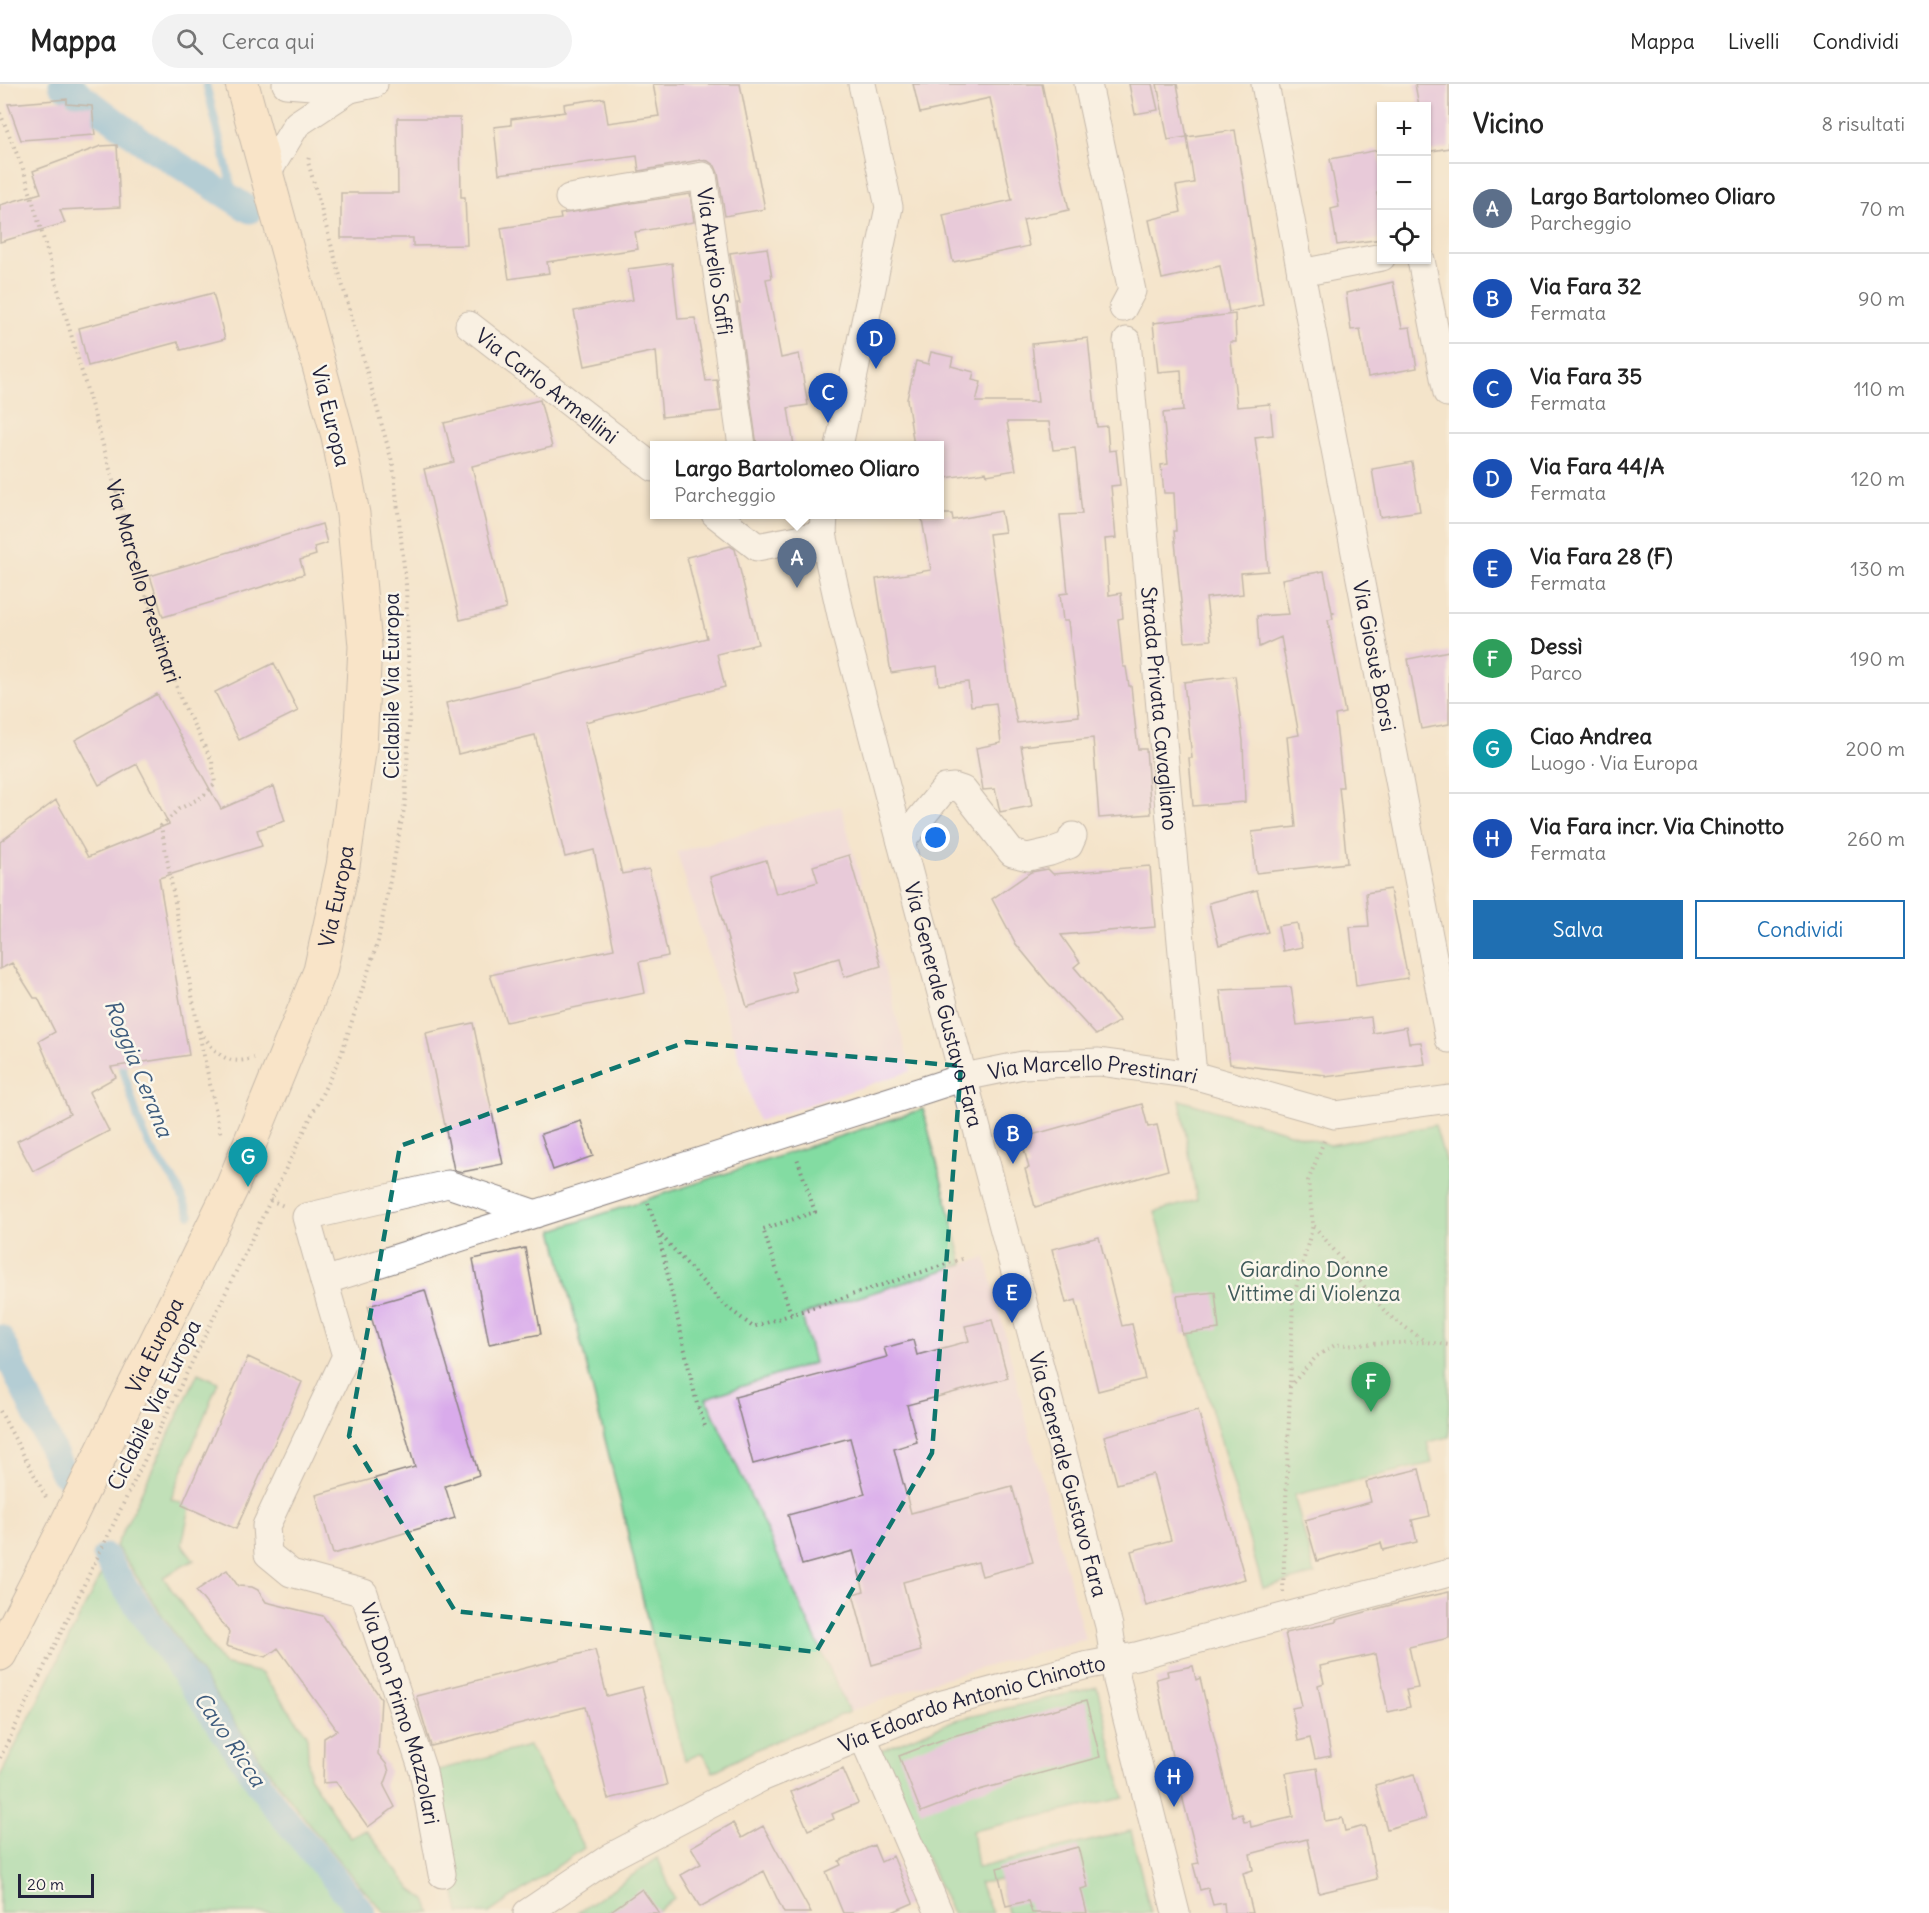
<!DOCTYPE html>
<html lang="it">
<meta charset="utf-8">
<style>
:root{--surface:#fff;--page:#f2f2f2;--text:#222;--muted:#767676;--line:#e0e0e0;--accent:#1f6fb2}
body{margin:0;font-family:Delius,sans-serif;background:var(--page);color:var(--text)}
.controls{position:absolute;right:18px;top:18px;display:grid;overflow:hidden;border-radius:0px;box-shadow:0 2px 4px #0004}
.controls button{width:54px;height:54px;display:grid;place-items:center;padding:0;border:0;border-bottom:2px solid var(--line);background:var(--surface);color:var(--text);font:30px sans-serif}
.scale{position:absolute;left:18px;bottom:15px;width:76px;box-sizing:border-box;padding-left:6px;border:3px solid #22223b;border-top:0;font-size:16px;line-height:21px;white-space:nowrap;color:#22223b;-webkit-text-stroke:4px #fbf7ec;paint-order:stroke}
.you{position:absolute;left:936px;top:754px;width:21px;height:21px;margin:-15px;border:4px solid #fff;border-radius:50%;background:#1a73e8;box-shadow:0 0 0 9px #1a73e833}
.badge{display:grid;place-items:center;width:39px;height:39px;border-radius:50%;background:var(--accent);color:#fff;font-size:20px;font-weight:700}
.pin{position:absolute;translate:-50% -50px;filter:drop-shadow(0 2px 3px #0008)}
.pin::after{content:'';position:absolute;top:32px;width:21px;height:18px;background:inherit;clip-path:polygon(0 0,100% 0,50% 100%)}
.popup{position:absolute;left:650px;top:357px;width:294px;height:78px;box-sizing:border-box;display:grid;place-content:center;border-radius:0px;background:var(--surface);filter:drop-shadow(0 2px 4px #0005);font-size:20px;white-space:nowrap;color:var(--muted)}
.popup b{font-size:22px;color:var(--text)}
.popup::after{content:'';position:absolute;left:50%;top:100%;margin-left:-12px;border:12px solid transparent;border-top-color:var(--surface)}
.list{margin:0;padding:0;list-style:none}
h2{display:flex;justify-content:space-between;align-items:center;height:78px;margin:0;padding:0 24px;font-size:26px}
h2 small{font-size:20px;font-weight:400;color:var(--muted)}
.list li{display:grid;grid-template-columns:39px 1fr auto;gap:18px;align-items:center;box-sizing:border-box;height:90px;padding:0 24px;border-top:2px solid var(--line)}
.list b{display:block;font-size:22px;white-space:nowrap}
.list p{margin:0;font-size:20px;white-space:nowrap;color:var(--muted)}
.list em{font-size:20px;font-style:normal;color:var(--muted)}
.actions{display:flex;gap:12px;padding:18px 24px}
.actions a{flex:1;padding:14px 0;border:2px solid var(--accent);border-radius:0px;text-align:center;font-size:21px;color:var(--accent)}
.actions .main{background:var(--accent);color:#fff}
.icon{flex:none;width:33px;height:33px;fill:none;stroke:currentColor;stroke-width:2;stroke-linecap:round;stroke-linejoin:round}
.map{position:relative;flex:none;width:1449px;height:1829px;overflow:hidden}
header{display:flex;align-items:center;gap:36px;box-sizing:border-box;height:84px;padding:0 30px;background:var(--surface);border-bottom:2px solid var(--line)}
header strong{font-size:28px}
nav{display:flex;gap:33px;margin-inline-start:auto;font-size:21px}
.search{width:420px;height:54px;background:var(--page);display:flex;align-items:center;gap:15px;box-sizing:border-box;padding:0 21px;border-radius:33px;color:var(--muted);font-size:22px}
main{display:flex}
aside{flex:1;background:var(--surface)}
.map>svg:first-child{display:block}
.built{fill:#edd0e8}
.green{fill:#83dca2;stroke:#527f6e;stroke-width:1.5}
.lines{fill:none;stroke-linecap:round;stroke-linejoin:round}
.stream{stroke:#66b1df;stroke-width:8}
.canal{stroke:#66b1df;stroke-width:27}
.building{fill:#d9abeb}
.minor-casing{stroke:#8b8382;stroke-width:29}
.secondary-casing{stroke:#8b8382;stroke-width:35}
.path{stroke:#8b8382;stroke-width:4;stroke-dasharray:1.5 4.5;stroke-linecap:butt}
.minor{stroke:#fff;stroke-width:27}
.secondary{stroke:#fee5c5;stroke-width:33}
.marked{fill:none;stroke:#0f766e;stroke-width:4.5;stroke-dasharray:12 8;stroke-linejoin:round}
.labels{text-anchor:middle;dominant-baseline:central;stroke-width:5;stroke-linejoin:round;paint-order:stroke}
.street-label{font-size:21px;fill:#22223b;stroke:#fbf7ec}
.park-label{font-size:21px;fill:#3f5a5a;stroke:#fbf7ec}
.water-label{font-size:22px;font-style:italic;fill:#3d5b7d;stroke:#fbf7ec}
</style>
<header>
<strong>Mappa</strong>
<div class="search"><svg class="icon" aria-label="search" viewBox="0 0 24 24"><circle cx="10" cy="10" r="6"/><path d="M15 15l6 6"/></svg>Cerca qui</div>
<nav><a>Mappa</a><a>Livelli</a><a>Condividi</a></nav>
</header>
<main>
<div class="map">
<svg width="1449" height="1829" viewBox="0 0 1449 1829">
<rect width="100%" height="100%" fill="#fbf7ec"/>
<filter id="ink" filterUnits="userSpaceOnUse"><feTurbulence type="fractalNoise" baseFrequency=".0167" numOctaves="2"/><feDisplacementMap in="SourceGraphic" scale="12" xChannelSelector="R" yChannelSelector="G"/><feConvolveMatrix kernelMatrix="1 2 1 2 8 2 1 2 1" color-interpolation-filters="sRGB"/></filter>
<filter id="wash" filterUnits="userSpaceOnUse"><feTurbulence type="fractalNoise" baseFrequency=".008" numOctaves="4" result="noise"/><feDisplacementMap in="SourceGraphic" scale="24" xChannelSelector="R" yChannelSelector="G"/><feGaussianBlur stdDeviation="1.35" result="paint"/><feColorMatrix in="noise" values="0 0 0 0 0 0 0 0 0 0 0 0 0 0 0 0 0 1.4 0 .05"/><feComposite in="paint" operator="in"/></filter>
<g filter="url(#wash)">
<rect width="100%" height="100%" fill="#f4e4ca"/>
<path class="built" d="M841,722L911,987L758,1037L677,768Z
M986,1173L1032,1360L1085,1555L934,1597L849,1628L706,1314L814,1279L802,1231Z"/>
<path class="green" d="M1180,1016L1330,1061L1435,1041L1449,1090V1353L1427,1358L1432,1379L1294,1411L1315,1490L1263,1504L1155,1128L1197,1116Z
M923,1025L963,1180L802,1231L814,1279L706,1314L849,1628L763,1662L713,1688L702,1669L685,1676L655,1569L622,1424L553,1146Z
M198,1289L218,1298L171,1415L190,1423L182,1460L194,1476L163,1493L223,1580L261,1589L307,1650L309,1692L350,1754L366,1746L411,1805L426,1816L431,1829H385C281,1718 201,1588 116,1462Z
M104,1484L206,1642L295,1762L350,1829H0V1693Z
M1097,1603L1124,1714L972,1747L977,1784L1131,1747L1151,1829H1008L1000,1796L979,1799L992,1829H952L877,1668L955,1636Z
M529,1662L584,1764L489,1829H459L431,1688Z
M658,1774L674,1814L656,1829H577Z"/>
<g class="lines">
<path class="stream" d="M206,0L235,116
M119,972L139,1038L150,1063L177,1101L190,1131"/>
<path class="canal" d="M62,0L79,10L144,59L250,126
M0,1254L63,1389
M106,1473L118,1493L277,1725L363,1829"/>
</g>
<g id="blocks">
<path class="building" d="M653,0H740L765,125L725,132L718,89L715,82L708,77L700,76L639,87L637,72L499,90L494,43L511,41V35L565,28L564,20L604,14L608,39L659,32Z
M913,0H1042L1069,126L1023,136L1029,162L953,178L943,131L1012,116L990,14L920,29Z
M1129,0H1152L1158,26L1135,30Z
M1157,0H1177L1187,53L1168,56Z
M1415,0H1449V64L1426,68V22H1419Z
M67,15V20L92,22L95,51L21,56L8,20Z
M397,34H460L461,113H465L467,161L413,162V154H341V109H398Z
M1235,46L1263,221L1229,228L1220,182L1162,195L1149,136L1181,128L1176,102L1194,99L1187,53Z
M117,61L120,123L60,126L65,139L0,158V121L41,109L33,87L101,62Z
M1378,66L1382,86V108L1377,109L1382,133V155L1337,161L1331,125L1339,123L1330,75Z
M690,110L694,138L635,148L638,165L547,178L549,189L509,195L501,144L561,135L560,130Z
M767,164L772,194L766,195L781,274L799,270L808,321L788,324L794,362H757L737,219H740L735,201L730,169Z
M672,179L678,235L695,234L706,297L717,296L721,327L662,333L656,267L585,282L574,227L633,216L628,185Z
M1393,198L1402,244L1410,243L1417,284L1368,293L1360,245L1351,246L1346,209Z
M213,209L225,255L181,266L178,258L88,282L79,244Z
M1235,230L1236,258H1230L1237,323L1270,320L1273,351L1255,353L1262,407L1268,487L1241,489L1243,510L1206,514L1211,556L1185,558L1174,447H1176L1174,409H1164L1161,381L1168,380L1163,329L1183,327L1181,286L1158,288L1153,239Z
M1088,254L1097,343L1107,342L1109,367L1116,366L1120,401L1111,402L1116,454L1105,455L1109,511L1121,509L1123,534L1118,535L1123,583H1126L1129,602H1131L1138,665H1146L1151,730L1099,734L1093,654L1021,662L1032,722L1000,728L995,705L983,706L976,664L1001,659L996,619L971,622L968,598L939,601L937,582L891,589L876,495L931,486L921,430H952L953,436L1001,427L1005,448L989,450L1010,606L1017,639L1079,632L1068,537H1063L1060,510L1068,509L1060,431L1082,430L1075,364L1053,366L1049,338H1007L1016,386L987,391L986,388L939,395V362H914L907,315L916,277L928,280L931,268L953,273L951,282L974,288L972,296L981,298L976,318H1038L1032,260Z
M540,316L552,363L472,382L506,525L460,536L424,385L454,378L444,339Z
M1412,378L1420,427L1380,433L1372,385Z
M322,440L327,459L314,463L316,471L300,476L304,490L163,533L150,492Z
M730,462L735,465L758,560L717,570L725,603L585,638L622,790L649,785L668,872L639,878L645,909L506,938L490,891L614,865L594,766L565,773L535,651L458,670L446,619L707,554L687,473Z
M1324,487L1332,528L1334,529L1332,530L1333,535L1328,536L1345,629L1335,631L1343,703H1339L1347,779L1256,789L1252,748L1296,743L1287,653L1299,651L1281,553L1259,563L1257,532L1289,530L1282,495Z
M1449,567V640L1421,645L1408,575Z
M274,579L298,627L239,656L215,608Z
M1235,592L1243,657L1245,718L1193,722L1189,674H1192L1184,598Z
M157,610L221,725L274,702L285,737L257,746L262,762L159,794L189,971L111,983L116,993L89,1008L109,1047L33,1087L17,1057L70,1030L39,957L55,948L38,914H34L12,879L0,885V758L56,716L88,773L169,740L137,680L99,701L75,656Z
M849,771L881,882L844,893L839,874L791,888L797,908L747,923L710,793L766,776L776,810L818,798L813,782Z
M1150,782L1155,843L1061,851L1080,878L1074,883L1120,937L1096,951L1047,898L1016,860L992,815L1031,788L1048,785L1053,790Z
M1390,805L1408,894L1356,902L1350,843L1369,842L1366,809Z
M1257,806L1268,848L1219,861L1209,819Z
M1297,839L1302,863L1283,867L1278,842Z
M1291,903L1297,941L1371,933L1373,949L1406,943L1409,959L1421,958L1425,980L1325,993V991L1230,980L1220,906Z
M473,939L503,1080L462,1088L454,1086L426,949Z
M1142,1020L1148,1043L1157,1041L1168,1086L1035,1123L1025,1085L1029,1084L1021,1054Z
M581,1037L593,1072L553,1086L541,1050Z
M1099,1153L1122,1242L1132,1240L1145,1295L1098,1307L1076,1216L1066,1219L1052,1165Z
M525,1164L541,1250L489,1260L473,1175Z
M425,1206L479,1391L445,1402L455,1434L333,1470L316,1411L415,1383L368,1222Z
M1215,1208L1219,1245L1182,1250L1177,1212Z
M992,1236L1008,1294L907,1321L917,1358L894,1365L911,1429L1012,1402L1033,1478L982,1492L978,1478L903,1498L921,1567L872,1581L853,1510L864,1507L853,1467L802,1481L788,1431L865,1410L850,1354L753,1380L735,1313L887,1273L884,1264L913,1256L917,1271L969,1257L965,1242Z
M248,1273L302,1298L236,1445L182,1421Z
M1198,1326L1245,1495L1146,1522L1131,1467L1171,1456L1153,1390L1117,1400L1104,1352Z
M1419,1385L1430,1432L1412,1436L1417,1458L1383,1466L1381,1459L1317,1477L1305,1436L1371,1418L1366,1398Z
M227,1486L238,1502L252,1503L258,1506L266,1518L323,1532L381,1614L378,1670L387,1681L389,1688L384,1702L395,1723L368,1743L336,1698L323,1699L324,1654L337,1646L278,1564L266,1573L226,1562L229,1548L196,1507Z
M1449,1508V1554L1409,1563L1418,1604L1406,1606L1410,1623L1388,1628L1376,1570L1320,1582L1324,1599L1318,1601L1331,1672L1315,1675L1310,1654L1298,1657L1292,1624L1302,1622L1285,1549L1336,1538V1536L1391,1521Z
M595,1566L607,1612L642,1603L667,1701L608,1715L585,1623L431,1662L416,1612Z
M1193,1582L1196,1596L1200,1594L1233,1732L1242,1730L1244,1738L1250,1737L1251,1743L1293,1733L1286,1689L1317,1684L1325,1737L1342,1734L1345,1747L1365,1742L1377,1795L1319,1809L1307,1755L1250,1770L1253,1786L1243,1789L1253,1829H1225L1224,1819L1213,1821L1208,1804L1200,1806L1193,1780L1199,1779L1172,1672L1156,1595L1168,1592L1167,1587Z
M1086,1617L1100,1673L979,1706L921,1728L899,1672L949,1653Z
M843,1685L858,1719L832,1730L834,1735L808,1746L791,1708Z
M1414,1690L1426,1734L1387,1745L1375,1701Z
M733,1739L742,1754L763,1742L811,1829H784L764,1787L700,1823L681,1791L701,1780L691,1763Z
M874,1761L881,1778L893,1772L913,1819L890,1829H843L826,1788L841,1781L839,1777Z
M1078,1763L1088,1803L1081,1805L1087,1829H1032L1028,1817L1006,1822L997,1784Z
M642,1805L659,1829H608Z"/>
</g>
</g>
<g filter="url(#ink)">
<use href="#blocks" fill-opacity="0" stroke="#8b8382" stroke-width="1.5"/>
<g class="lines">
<g class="minor-casing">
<g id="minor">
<path d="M286,0L350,5L374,0"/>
<path d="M1088,0L1132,207L1123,224"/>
<path d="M1265,0L1301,189L1382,173"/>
<path d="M266,91L297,40L350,5"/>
<path id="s2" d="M569,114L703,92L742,362"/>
<path d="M1421,176L1447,309"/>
<path id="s3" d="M1301,189L1449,955"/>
<path id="s4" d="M469,241L654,384"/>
<path id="s5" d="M1127,257L1193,991"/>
<path d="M839,362L889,123L862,0"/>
<path d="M715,430L757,463L823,450"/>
<path id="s6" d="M824,430L823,450L843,540L1109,1542L1117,1596L1176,1829"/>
<path d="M901,758L945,704L954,703L963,706L1012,769L1028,773L1050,768L1069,761L1073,752"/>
<path id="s7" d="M536,1130L448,1100L306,1133L324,1197L921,1007L964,993L1023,981L1099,978L1193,991L1335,1031L1449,1015"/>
<path id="s8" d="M324,1197L346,1272L266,1442L268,1470L291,1489L364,1509L423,1687L442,1790"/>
<path d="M862,1651L939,1829"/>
<path id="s9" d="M527,1829L612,1772L761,1694L939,1621L1084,1582L1136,1572L1449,1489"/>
</g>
</g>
<g class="secondary-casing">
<g id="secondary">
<path id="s10" d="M0,1570L64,1445L232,1103L320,887L343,782L360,662L365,562L353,430L338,352L242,0"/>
</g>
</g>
<g class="path">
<path id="s1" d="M0,29L24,87L149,521L181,616L212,677L215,700L202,713L179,725L161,742L198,944L221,1052"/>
<path d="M200,947C215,968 225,983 254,974"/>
<path d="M270,1116L284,1122"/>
<path d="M648,1119L658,1148L722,1219L753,1243L965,1174"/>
<path d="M1314,1142L1388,1231L1426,1258"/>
<path d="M658,1148L697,1320L705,1342"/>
<path d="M791,1230L763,1145L815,1128L797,1074"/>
<path d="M1289,1303L1317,1272L1335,1261L1426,1258L1449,1261"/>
<path d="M0,1327L46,1413"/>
<path d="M1283,1508L1293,1215L1313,1141L1308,1097L1324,1057"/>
<path d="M0,1674L341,971L378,857L405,720L410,625L406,501L393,381L308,78L309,73"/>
</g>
<use href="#minor" class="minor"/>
<use href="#secondary" class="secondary"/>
</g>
</g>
<path d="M0 0H1449V1829H0ZM686,958L961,982L932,1369L816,1568L455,1527L349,1352L400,1062Z" fill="#f4e4ca" fill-opacity=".55" fill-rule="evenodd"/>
<path class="marked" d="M686,958L961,982L932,1369L816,1568L455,1527L349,1352L400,1062Z"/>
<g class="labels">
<g class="street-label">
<text stroke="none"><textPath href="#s2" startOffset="222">Via Aurelio Saffi</textPath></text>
<text stroke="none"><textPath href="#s4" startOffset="99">Via Carlo Armellini</textPath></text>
<text transform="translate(331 332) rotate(76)">Via Europa</text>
<text stroke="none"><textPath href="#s1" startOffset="490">Via Marcello Prestinari</textPath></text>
<text stroke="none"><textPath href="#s3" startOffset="390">Via Giosuè Borsi</textPath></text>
<text transform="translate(391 602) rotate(-90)">Ciclabile Via Europa</text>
<text stroke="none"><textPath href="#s5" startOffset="369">Strada Privata Cavagliano</textPath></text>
<text stroke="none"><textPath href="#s10" startOffset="831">Via Europa</textPath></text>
<text stroke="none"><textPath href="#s6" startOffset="506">Via Generale Gustavo Fara</textPath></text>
<text stroke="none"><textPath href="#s7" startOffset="1107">Via Marcello Prestinari</textPath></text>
<text stroke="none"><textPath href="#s10" startOffset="345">Via Europa</textPath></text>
<text transform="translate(154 1321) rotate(-64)">Ciclabile Via Europa</text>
<text stroke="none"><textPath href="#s6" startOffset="992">Via Generale Gustavo Fara</textPath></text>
<text stroke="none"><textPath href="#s9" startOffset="495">Via Edoardo Antonio Chinotto</textPath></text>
<text stroke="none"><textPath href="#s8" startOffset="526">Via Don Primo Mazzolari</textPath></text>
</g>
<g class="park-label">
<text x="1314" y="1185">Giardino Donne<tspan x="1314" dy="24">Vittime di Violenza</tspan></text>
</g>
<g class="water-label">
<text transform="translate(139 984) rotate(68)">Roggia Cerana</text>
<text transform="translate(230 1655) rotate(56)">Cavo Ricca</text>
</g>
</g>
</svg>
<div class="controls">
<button>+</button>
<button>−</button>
<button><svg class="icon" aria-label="locate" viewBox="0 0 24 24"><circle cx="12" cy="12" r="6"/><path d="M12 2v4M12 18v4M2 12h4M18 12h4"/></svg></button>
</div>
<div class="scale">20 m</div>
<div class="you"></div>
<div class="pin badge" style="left:797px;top:504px;background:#5c6f8a">A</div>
<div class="popup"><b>Largo Bartolomeo Oliaro</b>Parcheggio</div>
<div class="pin badge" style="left:1013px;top:1080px;background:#1a4fb4">B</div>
<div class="pin badge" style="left:828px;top:339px;background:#1a4fb4">C</div>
<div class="pin badge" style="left:876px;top:285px;background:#1a4fb4">D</div>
<div class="pin badge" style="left:1012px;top:1239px;background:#1a4fb4">E</div>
<div class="pin badge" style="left:1371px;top:1328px;background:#2e9e5b">F</div>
<div class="pin badge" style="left:248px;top:1103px;background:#0f9aa8">G</div>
<div class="pin badge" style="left:1174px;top:1723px;background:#1a4fb4">H</div>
</div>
<aside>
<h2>Vicino<small>8 risultati</small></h2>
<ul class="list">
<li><span class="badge" style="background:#5c6f8a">A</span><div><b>Largo Bartolomeo Oliaro</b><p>Parcheggio</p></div><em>70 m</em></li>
<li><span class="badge" style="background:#1a4fb4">B</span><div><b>Via Fara 32</b><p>Fermata</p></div><em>90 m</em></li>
<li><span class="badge" style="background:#1a4fb4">C</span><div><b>Via Fara 35</b><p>Fermata</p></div><em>110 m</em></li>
<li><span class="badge" style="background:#1a4fb4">D</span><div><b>Via Fara 44/A</b><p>Fermata</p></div><em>120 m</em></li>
<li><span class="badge" style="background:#1a4fb4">E</span><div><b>Via Fara 28 (F)</b><p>Fermata</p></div><em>130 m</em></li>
<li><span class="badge" style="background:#2e9e5b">F</span><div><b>Dessì</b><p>Parco</p></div><em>190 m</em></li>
<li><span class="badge" style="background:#0f9aa8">G</span><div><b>Ciao Andrea</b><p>Luogo · Via Europa</p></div><em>200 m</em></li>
<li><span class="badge" style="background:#1a4fb4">H</span><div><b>Via Fara incr. Via Chinotto</b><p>Fermata</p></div><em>260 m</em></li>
</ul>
<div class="actions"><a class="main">Salva</a><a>Condividi</a></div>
</aside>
</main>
